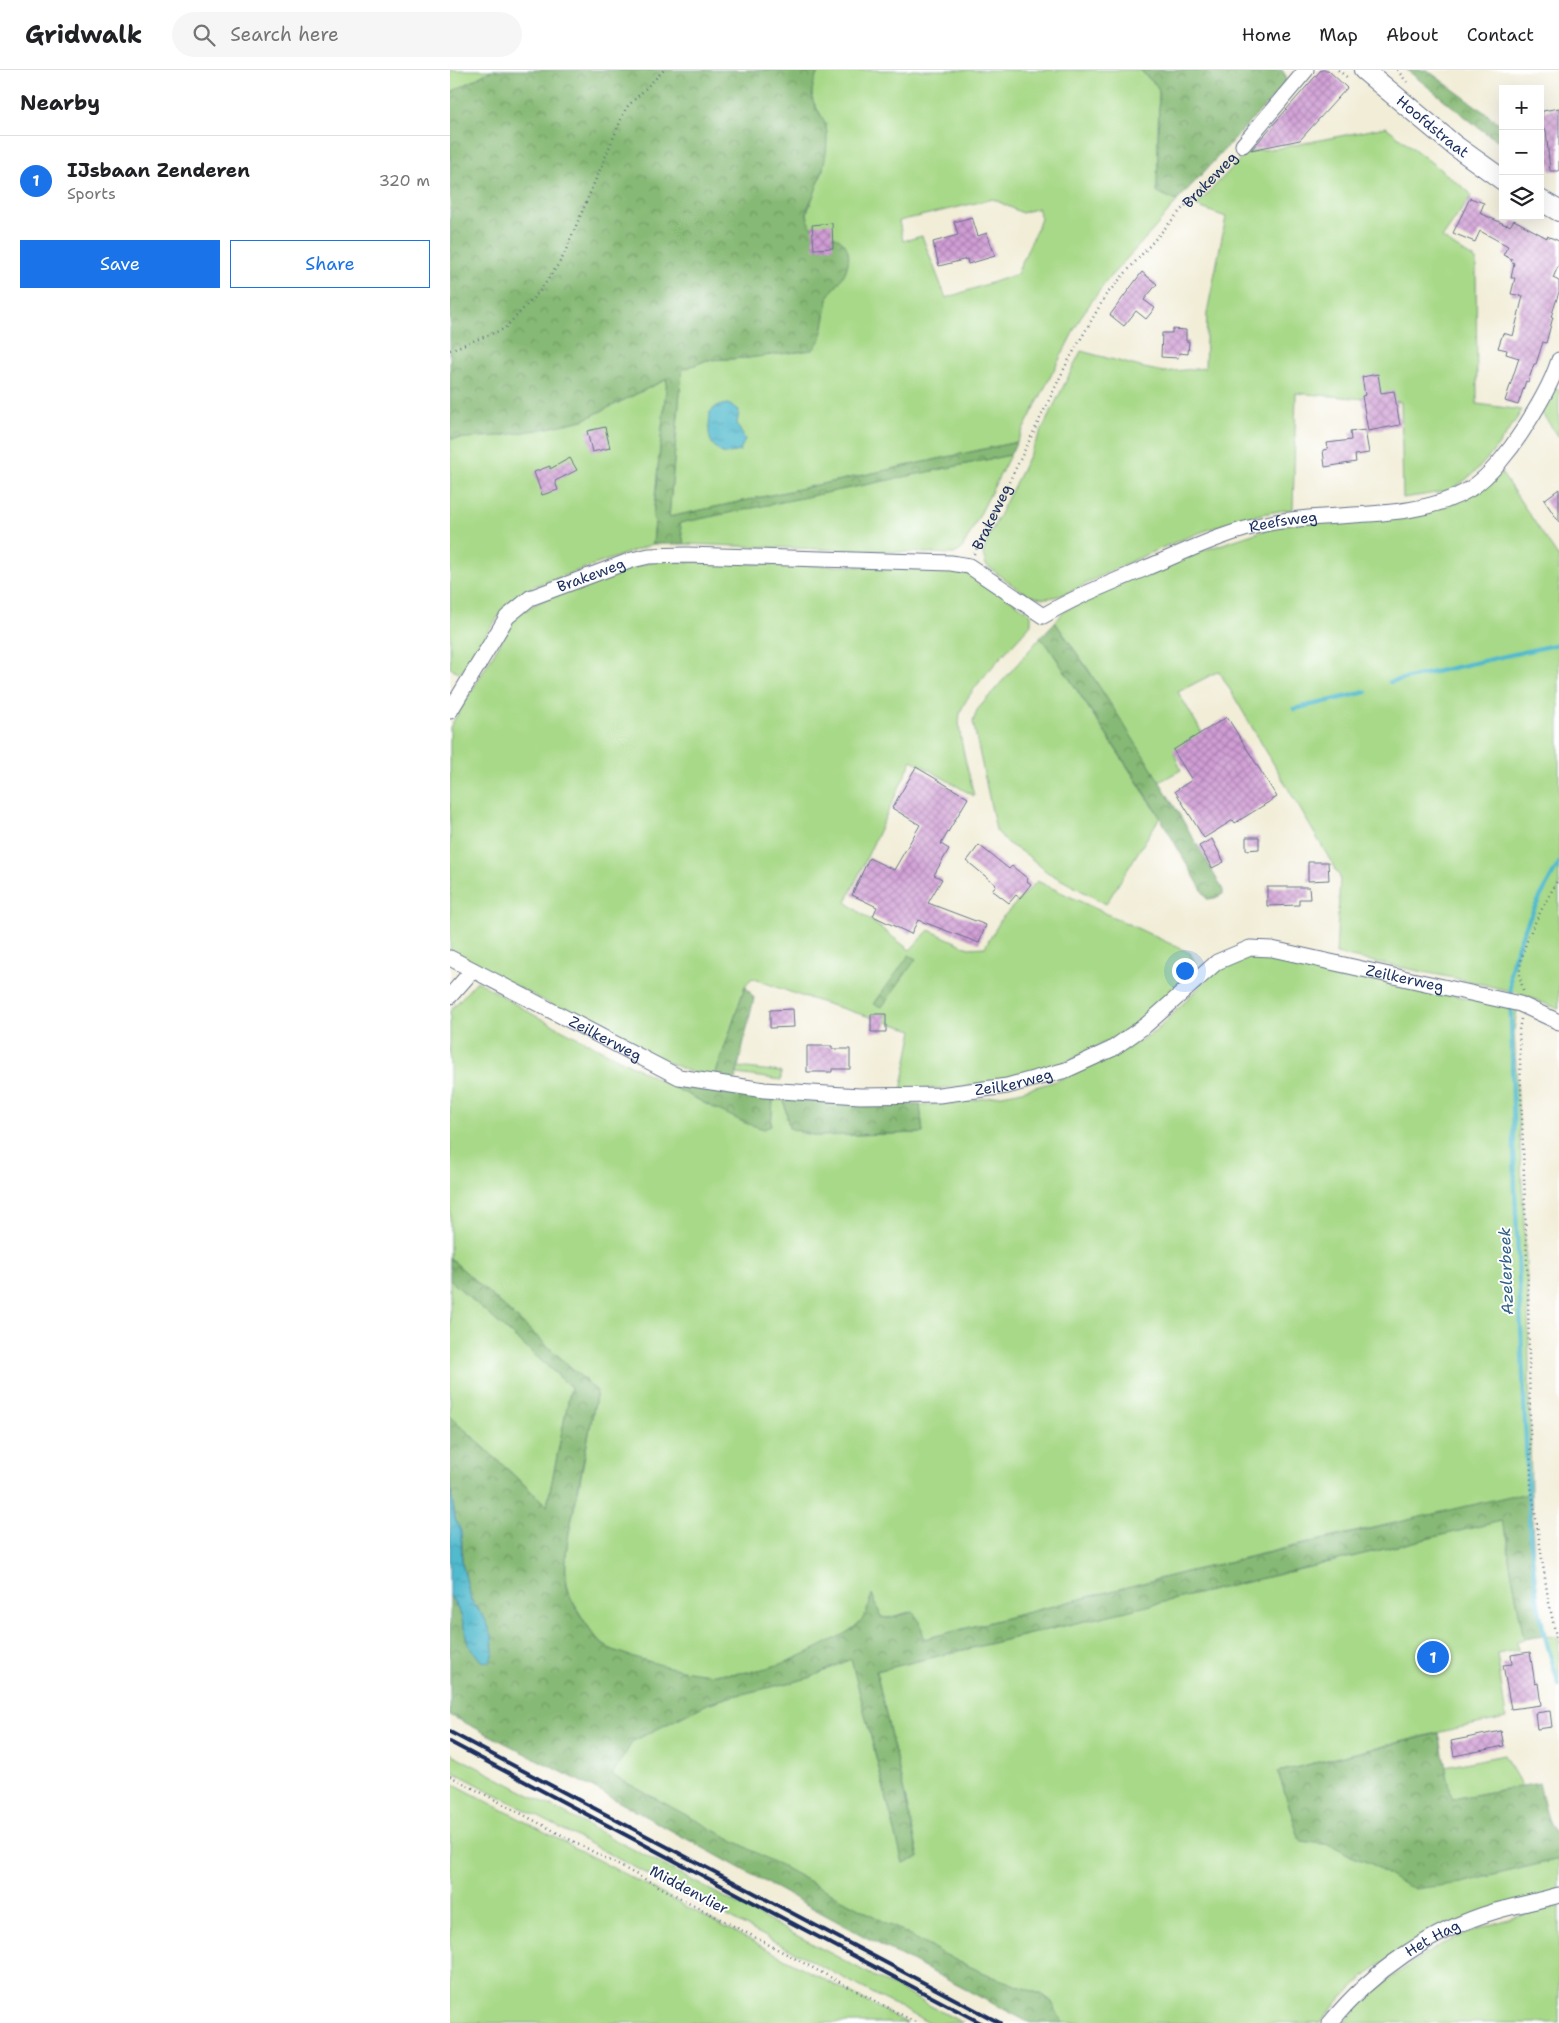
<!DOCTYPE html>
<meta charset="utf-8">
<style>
:root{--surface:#fff;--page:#f6f6f6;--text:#202124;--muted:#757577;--line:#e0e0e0;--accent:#1a73e8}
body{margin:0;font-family:"Shantell Sans",sans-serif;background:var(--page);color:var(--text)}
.controls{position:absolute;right:15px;top:15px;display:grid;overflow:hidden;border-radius:0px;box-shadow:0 5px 20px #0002}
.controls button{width:45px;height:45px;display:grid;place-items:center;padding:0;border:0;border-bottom:1px solid var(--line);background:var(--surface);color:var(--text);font:25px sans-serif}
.you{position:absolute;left:734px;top:900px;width:18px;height:18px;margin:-12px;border:4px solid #fff;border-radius:50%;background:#1a73e8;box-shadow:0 0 0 8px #1a73e833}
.badge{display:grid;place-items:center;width:32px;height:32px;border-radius:50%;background:var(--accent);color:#fff;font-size:16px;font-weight:700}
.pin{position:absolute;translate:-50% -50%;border:2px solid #fff;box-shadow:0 1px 5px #0006}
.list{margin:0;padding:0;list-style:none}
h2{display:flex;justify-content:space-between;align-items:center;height:65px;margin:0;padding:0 20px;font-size:21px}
h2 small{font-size:16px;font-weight:400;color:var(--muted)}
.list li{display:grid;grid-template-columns:32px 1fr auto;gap:15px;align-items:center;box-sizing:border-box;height:90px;padding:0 20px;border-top:1px solid var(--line)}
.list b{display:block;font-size:19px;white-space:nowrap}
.list p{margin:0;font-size:16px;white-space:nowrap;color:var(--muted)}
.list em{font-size:16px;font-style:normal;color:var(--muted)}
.actions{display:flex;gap:10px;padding:15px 20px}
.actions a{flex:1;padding:11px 0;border:1px solid var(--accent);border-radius:0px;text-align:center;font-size:18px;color:var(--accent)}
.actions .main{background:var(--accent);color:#fff}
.icon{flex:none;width:28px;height:28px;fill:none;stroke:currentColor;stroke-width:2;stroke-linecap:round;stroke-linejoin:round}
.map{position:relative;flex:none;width:1109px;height:1953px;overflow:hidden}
header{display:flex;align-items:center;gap:30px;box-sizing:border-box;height:70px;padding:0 25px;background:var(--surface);border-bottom:1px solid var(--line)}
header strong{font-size:24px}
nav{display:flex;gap:28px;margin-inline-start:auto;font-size:18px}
.search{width:350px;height:45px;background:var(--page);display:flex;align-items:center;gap:12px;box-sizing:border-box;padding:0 18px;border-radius:28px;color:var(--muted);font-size:19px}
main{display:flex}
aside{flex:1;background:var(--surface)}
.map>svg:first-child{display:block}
.green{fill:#a8d988;stroke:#628473;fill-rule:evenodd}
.forest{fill:url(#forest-crowns);stroke:#507469}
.water{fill:url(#water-ripples);stroke:#367496}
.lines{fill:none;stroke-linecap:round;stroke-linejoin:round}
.stream{stroke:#51bacd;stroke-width:4.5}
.building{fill:url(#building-cross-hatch)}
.minor-casing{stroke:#667288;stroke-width:17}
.major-casing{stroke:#667288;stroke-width:22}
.path{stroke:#667288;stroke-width:2.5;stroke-dasharray:1 4;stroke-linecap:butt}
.minor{stroke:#fff;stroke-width:15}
.major{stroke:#fff;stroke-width:20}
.rail{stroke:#1b2f5e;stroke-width:4}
.labels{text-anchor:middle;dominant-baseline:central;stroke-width:4;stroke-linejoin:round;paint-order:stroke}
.street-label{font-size:15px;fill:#1b2f5e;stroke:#fff}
.water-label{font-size:16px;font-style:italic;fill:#2e6085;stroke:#fff}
</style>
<header>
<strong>Gridwalk</strong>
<div class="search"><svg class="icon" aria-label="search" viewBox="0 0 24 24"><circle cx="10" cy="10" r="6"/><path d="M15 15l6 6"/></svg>Search here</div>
<nav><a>Home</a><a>Map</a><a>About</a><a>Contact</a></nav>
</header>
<main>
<aside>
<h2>Nearby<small></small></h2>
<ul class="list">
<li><span class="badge">1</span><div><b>IJsbaan Zenderen</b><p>Sports</p></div><em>320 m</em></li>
</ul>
<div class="actions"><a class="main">Save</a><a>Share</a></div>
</aside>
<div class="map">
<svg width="1109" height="1953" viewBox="0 0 1109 1953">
<defs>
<pattern id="forest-crowns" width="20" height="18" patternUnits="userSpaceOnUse" patternTransform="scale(1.25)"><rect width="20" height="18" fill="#86b974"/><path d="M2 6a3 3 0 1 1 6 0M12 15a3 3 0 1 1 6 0" fill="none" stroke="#6d9762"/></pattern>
<pattern id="water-ripples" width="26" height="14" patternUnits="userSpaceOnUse" patternTransform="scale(1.25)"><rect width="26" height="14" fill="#51bacd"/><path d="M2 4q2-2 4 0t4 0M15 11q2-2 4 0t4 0" fill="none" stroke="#4298aa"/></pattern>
<pattern id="building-cross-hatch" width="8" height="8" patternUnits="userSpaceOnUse" patternTransform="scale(1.25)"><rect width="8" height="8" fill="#d09dd4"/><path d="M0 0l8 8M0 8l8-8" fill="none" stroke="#a880af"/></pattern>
</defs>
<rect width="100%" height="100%" fill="#fff"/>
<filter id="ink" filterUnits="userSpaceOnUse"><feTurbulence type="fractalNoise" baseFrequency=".02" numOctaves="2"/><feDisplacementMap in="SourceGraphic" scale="10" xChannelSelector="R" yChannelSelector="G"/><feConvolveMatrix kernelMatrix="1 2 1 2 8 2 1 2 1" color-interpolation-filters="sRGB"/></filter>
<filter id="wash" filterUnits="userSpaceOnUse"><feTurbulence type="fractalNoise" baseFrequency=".0096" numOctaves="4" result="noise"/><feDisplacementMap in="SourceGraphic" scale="20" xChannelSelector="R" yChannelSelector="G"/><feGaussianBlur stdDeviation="1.12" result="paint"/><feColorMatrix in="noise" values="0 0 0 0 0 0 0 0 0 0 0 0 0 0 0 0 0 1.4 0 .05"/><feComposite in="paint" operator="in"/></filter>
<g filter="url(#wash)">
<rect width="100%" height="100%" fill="#f1edd7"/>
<path class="green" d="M0,0H42L0,23Z
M369,0H690L707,16L709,22L707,122L727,131L705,158L658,209L632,245L567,372L219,447L232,300L257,290L298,288L328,283L349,282L371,268L379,224L387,216L359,154L357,143L373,100L376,54L361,28L362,15ZM543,129L572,143L588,138L591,149L567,204L496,228L472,166L453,171L449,151Z
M936,57L1019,122L1021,126L992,168L1026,190L1027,334L1072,340C1056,366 1025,412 995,421C982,424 967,426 953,428L951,332L846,323L843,439C782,446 724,472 669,497C647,506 618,528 595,528C576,529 551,506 536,495L533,484L538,468L631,281L694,298L714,302L755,298L757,243L776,147L746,136L797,82L829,78Z
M217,309L203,447L205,451L203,474L82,517L59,532L29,574L11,603L0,598V369L133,350Z
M1101,316L1109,319V367L1090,341Z
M560,385L519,466L511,480L504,484L234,474L229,453Z
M1048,398L1109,488V939L1068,923L1023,912L886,884L890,807L769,601L728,622L754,666L724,683L731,700L709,712L638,599L605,552L614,541L707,496L827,456L981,438Z
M205,491L498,499L525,505L581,544V554C565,573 515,622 510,644C506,661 520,707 524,726L462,690L396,832L460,880L479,860L519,878L535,877L552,848L587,811L740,883L748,898L728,913L695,948L661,969L619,991L591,1002L522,1016L451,1021L463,960L351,926L302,908L295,916L265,1006L238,1001L172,972L0,881V657L67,545C104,520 162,504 205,491Z
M590,568L598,576L710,747L656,834L597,802L577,785L557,773L546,760L523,652L527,640Z
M802,883L817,885L1067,939L1064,960L1078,1229L1081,1424L895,1464L736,1502L474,1569L470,1552L459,1542L438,1548L430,1547L427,1535C418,1541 417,1547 409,1553C387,1573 340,1593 311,1601C270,1612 225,1600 185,1588C175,1584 162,1581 154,1575C145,1569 124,1536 120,1525C109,1494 122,1449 129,1417C135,1385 141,1353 147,1321L0,1188V941L27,911L82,944L260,1036L321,1056L323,1030H334L338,1053L351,1063L367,1066L473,1063L470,1035L509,1033L568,1022L603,1012L663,987L706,961L767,899Z
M288,997L331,1002V1010L287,1004Z
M0,1210L121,1317L97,1436L0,1346Z
M1051,1451L1058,1469L1059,1489L1074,1569L1067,1571L1068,1580L1047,1584L1056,1648L1003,1659L828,1702L851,1771L882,1775L901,1786L922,1794L933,1802L1011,1813L1109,1789V1819L927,1896L885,1934L870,1953H613L601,1931L593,1925L546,1908L507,1891L161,1705L183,1671L257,1634L279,1627L359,1608L401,1589L453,1793L469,1787L426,1601Z
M1094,1566L1109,1567V1609Z
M0,1683L513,1953H479L0,1700Z
M1054,1685L1072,1716L1002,1729L995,1697Z
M0,1712L457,1953H0Z
M1109,1836V1953H893C921,1920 973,1881 1013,1865C1044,1852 1077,1844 1109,1836Z"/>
<path class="forest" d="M42,0H369C349,41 379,37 377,70C377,89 371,105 365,122C363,128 357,137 357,143C357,148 360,158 364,160C372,166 385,164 392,171C408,187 392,212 379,224L371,268L363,280L298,288L257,290L232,300L219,447L567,372L560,385L230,453L234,474H203L205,451L203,447L217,309L133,350L93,359L50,366L0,369V23Z
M690,0H832L836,6V13L727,131L707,122L709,22L707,16Z
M957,0H977L1053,56V74L1033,61Z
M605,552C666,638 721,728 773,820V824L765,828L757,829L703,735L598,576L590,568Z
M459,885L466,889L432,937L424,934Z
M295,916L304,928L285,1010L265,1006Z
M218,1014L250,1020L323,1030L321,1056L314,1059L295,1053L260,1036Z
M334,1030L470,1035L473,1063L367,1066L339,1058Z
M0,1188L147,1321C141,1352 135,1383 129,1414C123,1445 108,1497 120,1526C125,1538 145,1570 155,1576C168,1583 183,1587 198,1591C264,1612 311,1608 373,1575C401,1560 415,1557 422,1524L431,1547L438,1548L463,1542L470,1552L474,1569L736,1502L1060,1426L1078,1424H1081L1084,1496L1094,1566L1074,1569L1059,1489L1058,1469L1051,1451L426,1601L469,1788L453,1793L401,1589L359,1608L279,1627L257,1634L183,1671L162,1705L507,1891L546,1908L593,1925L601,1931L613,1953H580L421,1870L151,1722L0,1645V1525L11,1545L18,1574L35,1549L21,1530L12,1493V1471L5,1448L0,1415V1346L97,1436L121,1317L0,1210Z
M989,1663L1002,1729L1089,1713C1094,1732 1096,1753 1109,1768V1789L1011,1813L965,1819L947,1811L922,1794L901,1786L882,1775L850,1771L828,1702Z"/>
<path class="water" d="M278,334L289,340L287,355L295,369L290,381L274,384C255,373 259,362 260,342L267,336Z
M0,1415L5,1448L11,1461L12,1493L21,1530L35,1549L42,1565L43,1582L40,1592L31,1591L18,1574L11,1545L0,1525Z"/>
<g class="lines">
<path class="stream" d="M940,612L1109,574
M844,639L916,622
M1109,793C1089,829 1069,863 1060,903L1065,1119L1080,1467L1087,1530L1094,1563L1109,1615"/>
</g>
<g id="blocks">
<path class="building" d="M871,0H878L897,18L850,70L801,80Z
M1109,38V101H1100L1096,60H1090V52L1093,41Z
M1020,128L1034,133L1030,143L1056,155L1057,154L1060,156L1064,150L1097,168V166L1109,171V194L1103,208L1109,211V222L1101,247H1103L1096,273L1093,272L1086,294H1084L1078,312L1076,311L1068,335L1055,331L1069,288L1056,284L1057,280L1048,278L1053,263L1063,266L1073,226L1061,224L1065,208H1061L1064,193L1061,191L1062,189L1053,185L1058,176L1030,161L1025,172L1003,163Z
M522,147L528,166L537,163L545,186L518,194L517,189L489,196L483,172L508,165L504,152Z
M382,153L383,178L364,179L362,155Z
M692,202L707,214L694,230L705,238L696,249L686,241L674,256L660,245Z
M722,259L736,260V271H739L738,284L729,283L728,288L711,287L712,263H722Z
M928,304L931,323L944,321L950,355L918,361L912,326L915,325L912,307Z
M155,357L160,378L142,382L137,361Z
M915,360L919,383L905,385L906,392L875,397L873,380L878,379L877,373L901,370L900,362Z
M120,388L127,400L105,411L108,420L92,425L84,402L100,396V399Z
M1109,419V452L1094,430Z
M777,647L827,727L785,753L783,750L754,768L725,721L742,710L723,680Z
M466,697L518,728L491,774L499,779L484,805L492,809L478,833L536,855L529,873L468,850L461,864L423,846L427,837L402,825L419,788L444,800L470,755L442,738Z
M796,767H809V779L796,780Z
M762,769L774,792L762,798L749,776Z
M529,775L559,799L562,796L578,809L577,811L581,814L570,828L566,825L559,833L542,820L546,815L517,791Z
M858,792H878L879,810L858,811Z
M817,817H859L860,829H849V835L817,836Z
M343,939L344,957L320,958V940Z
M421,944H436V962H421Z
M357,976H382V979H400V999H382V1002H357Z
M1080,1582L1085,1614L1088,1613L1091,1635L1061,1639L1053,1595L1062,1594L1061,1585Z
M1100,1641L1102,1657L1087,1659L1085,1643Z
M1051,1661L1054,1676L1004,1686L1001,1671Z"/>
</g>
</g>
<g filter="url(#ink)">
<use href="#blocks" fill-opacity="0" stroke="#667288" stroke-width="1"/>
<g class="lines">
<g class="minor-casing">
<g id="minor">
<path d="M793,75L856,0"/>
<path id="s2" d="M0,641L57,547L80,528L182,490L199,486L236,485L501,493L519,496L593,546C626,526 661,513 696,498C736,481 777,461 820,453C883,440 964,453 1020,419C1040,406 1060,381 1073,360C1087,338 1101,315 1109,290"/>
<path id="s3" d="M0,888L229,1007L314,1020L410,1026L489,1025L557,1016L616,1000L662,979L696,955L767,892L800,878L822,879L1070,934L1109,952"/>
<path d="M0,926L23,900"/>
<path id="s4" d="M880,1953C922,1901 981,1860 1046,1841C1067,1835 1088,1831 1109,1825"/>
</g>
</g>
<g class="major-casing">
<g id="major">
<path id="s5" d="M914,0L1004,75L1053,110"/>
<path d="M1090,130L1109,141"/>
</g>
</g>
<g class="path">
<path d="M888,0L898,8"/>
<path d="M947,0L957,12"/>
<path d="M0,280L54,259L90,221L112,189L176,38L214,0"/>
<path id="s1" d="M524,484L617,293L656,225L731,140L784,85"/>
<path d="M1073,920C1072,915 1070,910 1070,905C1068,877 1096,832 1109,808"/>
<path d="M1071,949L1069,960L1078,1223L1081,1416L1098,1528L1109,1580"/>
<path d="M0,1706L467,1953"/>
</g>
<use href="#minor" class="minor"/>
<use href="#major" class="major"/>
<path class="rail" d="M0,1662L550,1953
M0,1672L531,1953"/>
</g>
</g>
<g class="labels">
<g class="street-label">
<text stroke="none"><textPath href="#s5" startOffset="89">Hoofdstraat</textPath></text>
<text stroke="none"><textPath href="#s1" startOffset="446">Brakeweg</textPath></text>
<text stroke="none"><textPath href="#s1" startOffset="41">Brakeweg</textPath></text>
<text stroke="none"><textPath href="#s2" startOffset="935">Reefsweg</textPath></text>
<text stroke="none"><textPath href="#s2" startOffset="205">Brakeweg</textPath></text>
<text stroke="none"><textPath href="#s3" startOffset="1030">Zeilkerweg</textPath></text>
<text stroke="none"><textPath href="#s3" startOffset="175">Zeilkerweg</textPath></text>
<text stroke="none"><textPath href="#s3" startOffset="595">Zeilkerweg</textPath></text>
<text transform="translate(239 1820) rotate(28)">Middenvlier</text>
<text stroke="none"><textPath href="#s4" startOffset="134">Het Hag</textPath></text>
</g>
<g class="water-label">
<text transform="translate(1056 1201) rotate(-92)">Azelerbeek</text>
</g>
</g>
</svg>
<div class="controls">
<button>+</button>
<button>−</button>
<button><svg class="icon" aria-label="layers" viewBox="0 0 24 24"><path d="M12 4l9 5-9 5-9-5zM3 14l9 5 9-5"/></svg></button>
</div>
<div class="you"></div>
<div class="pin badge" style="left:983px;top:1587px">1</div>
</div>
</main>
